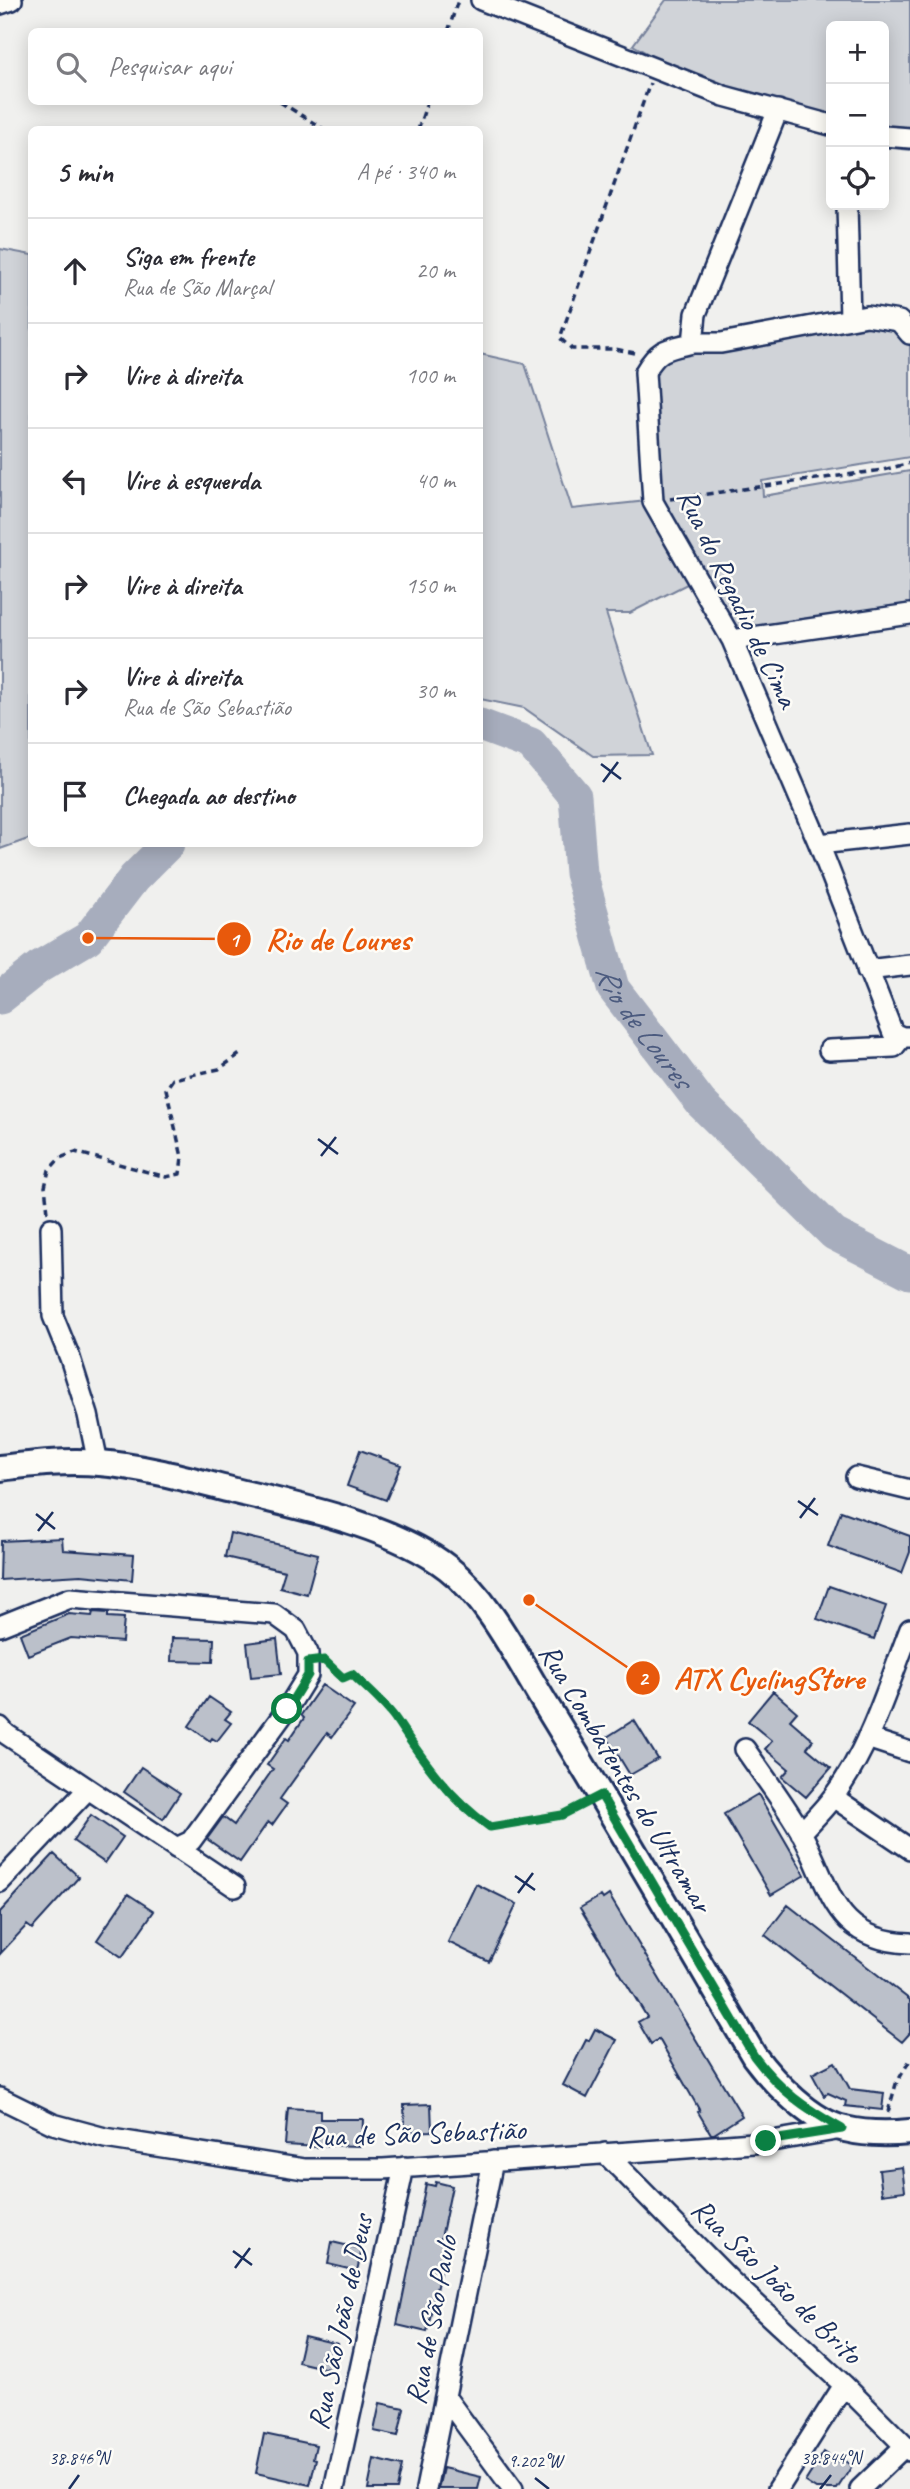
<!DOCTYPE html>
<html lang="pt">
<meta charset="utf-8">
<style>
:root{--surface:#fff;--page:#f7f7f7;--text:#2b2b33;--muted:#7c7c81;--line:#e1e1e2}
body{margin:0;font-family:Caveat,sans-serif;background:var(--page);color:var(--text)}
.controls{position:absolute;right:21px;top:21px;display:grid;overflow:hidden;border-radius:10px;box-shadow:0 4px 18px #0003}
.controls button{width:63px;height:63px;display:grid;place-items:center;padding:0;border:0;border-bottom:2px solid var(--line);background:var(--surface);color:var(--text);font:35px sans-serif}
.stop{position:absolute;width:21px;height:21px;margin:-16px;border:5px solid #0b8043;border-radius:50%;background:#fff}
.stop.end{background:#0b8043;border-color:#fff;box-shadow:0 2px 7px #0008}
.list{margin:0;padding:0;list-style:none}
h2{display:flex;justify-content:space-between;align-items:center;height:91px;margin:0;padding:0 28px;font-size:30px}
h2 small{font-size:23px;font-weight:400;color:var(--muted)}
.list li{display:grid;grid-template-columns:46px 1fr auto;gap:21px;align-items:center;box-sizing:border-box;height:105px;padding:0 28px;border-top:2px solid var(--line)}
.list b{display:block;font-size:26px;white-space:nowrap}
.list p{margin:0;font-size:23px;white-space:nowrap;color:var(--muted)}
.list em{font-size:23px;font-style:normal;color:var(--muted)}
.icon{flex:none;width:38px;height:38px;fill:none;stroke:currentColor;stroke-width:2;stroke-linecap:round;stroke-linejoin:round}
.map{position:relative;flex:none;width:910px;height:2489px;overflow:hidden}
.search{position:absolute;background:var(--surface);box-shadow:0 4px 18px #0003;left:28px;top:28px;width:455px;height:77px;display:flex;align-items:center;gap:18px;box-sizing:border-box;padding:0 24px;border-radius:10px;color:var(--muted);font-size:26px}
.panel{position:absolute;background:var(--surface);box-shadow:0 4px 18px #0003;left:28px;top:126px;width:455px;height:721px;border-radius:10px}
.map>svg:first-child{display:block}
.green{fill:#d0d3d8;stroke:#76819b;stroke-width:2}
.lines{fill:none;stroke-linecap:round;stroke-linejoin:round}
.river{stroke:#a7adbd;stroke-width:33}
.building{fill:#bbc0ca;stroke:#1b2f5e;stroke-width:2}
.minor-casing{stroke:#1b2f5e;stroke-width:24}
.major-casing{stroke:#1b2f5e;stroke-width:30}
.path{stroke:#1b2f5e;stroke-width:3.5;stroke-dasharray:7 5;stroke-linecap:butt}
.minor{stroke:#fdfcf7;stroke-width:19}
.major{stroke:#fdfcf7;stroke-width:24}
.route{stroke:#0b8043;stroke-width:9}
.ticks{fill:none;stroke:#1b2f5e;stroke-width:2.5}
.labels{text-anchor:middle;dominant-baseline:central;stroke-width:5;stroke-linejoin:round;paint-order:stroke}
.street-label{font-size:30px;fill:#1b2f5e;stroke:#fdfcf7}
.water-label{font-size:32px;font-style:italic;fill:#4c5b7f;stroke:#fdfcf7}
.ticks-label{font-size:18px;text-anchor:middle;fill:#1b2f5e;stroke:#fdfcf7;stroke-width:5;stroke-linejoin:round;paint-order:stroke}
.leader{fill:none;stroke:#e8590c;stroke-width:2.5}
.callout-dot{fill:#e8590c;stroke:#fdfcf7;stroke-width:2.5}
.mark-label{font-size:21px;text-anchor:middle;font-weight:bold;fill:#fff}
.callout-label{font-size:32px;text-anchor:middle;font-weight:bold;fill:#e8590c;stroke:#fdfcf7;stroke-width:5;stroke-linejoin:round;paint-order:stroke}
</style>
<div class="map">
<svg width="910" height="2489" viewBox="0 0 910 2489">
<rect width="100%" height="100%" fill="#f0f0ee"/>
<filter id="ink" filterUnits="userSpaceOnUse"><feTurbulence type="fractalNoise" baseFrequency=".0143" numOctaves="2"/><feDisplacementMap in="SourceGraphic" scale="14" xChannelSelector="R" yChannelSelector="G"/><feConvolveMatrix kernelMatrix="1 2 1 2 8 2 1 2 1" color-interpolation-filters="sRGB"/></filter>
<g filter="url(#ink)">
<path class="green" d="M666,0H910V150L884,147V26H831V137L783,122L760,119L633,45Z
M0,249L32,255L31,838L0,849Z
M842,327H910V457L762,481L763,496L910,471V603C877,609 751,638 727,622C714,614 700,594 689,583L630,613H606L652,755L593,756L524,708L480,699V354L525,364L572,509L647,501L648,373L668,355Z"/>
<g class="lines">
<g class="river">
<path id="s1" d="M480,725L531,744L575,796L581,873L613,988L701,1103L834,1234L910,1273"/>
<path d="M0,998L39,967L88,938L134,878L168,844"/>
</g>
</g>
<path class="building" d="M360,1450L401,1465L386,1500L347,1486Z
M841,1511L910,1536V1552L902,1573L828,1546Z
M230,1533L318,1554L307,1594L280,1587L285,1571L225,1557Z
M62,1538L63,1550L134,1555L132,1580L81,1575L0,1580L1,1541Z
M829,1586L886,1606L874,1639L817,1619Z
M93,1612L108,1613V1617L124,1618L122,1642L71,1638L28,1655L20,1634L69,1614L92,1616Z
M172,1638L214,1639L213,1662L171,1661Z
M277,1639L281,1674L251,1677L247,1643Z
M322,1685L354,1707L332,1737L327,1733L280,1799L287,1804L272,1825L268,1822L240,1862L207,1839L223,1817L234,1825L273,1769L267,1765L286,1738L289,1740L304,1718L301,1715Z
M773,1691L797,1712L790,1720L813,1740L807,1748L831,1768L806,1797L782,1777L789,1769L765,1749L772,1741L748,1721Z
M209,1697L231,1712L225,1719L231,1723L217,1741L212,1738L210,1741L189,1726Z
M634,1720L658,1759L630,1775L607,1737Z
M141,1767L180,1793L163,1819L124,1792Z
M758,1794L805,1875L771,1895L724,1814Z
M91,1815L123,1837L105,1863L73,1841Z
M54,1854L79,1877L32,1929L27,1925L0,1954V1912Z
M476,1884L517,1904L489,1962L448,1942Z
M128,1894L154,1911L122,1957L97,1940Z
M609,1895L742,2116L714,2134H711L698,2112L700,2111L659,2039L651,2044L638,2022L647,2017L580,1908L601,1896L603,1899Z
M788,1905L910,2000V2033L902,2042L765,1935Z
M595,2029L617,2040L587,2098L563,2085L586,2040L589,2041Z
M835,2062L850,2089L884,2093L882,2110L845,2106L846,2101L828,2093L824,2096L812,2074Z
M431,2104L432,2131L405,2132L404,2105Z
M288,2108L320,2110V2119H363L362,2146L318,2145V2147L285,2145Z
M902,2167L905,2191L882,2194L879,2170Z
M436,2182L452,2186L440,2243L446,2244L427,2332L397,2325L426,2184L435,2186Z
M332,2242L362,2249L357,2271L328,2264Z
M304,2336L338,2344L332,2370L298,2362Z
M380,2403L404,2408L398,2436L374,2431Z
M264,2434L316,2445L313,2458L316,2459L310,2485L256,2473Z
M824,2452L837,2461L839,2457L852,2466L837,2489H816L805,2482Z
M374,2459L402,2466L397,2489H368Z
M443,2468L481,2477L478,2489H438Z"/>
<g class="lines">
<g class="minor-casing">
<path id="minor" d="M481,0L724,96L831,125
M0,4L12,0
M778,110L696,314L693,343C667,349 659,348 645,372L653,502L732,640L819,844L893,1033L902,1037H910
M884,136L910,138
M847,205L850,319
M693,343H721L867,316L899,321L910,334
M732,640L910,614
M819,844L910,834
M867,970L910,965
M829,1050L894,1047L902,1037
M51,1228L53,1316L70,1358L88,1415L98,1463
M856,1477L910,1490
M0,1626L70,1598L274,1614L296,1630L308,1653V1675L287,1709L191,1841L176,1848
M0,1727L6,1734L235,1887
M867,1738L910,1752
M745,1749C764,1777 786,1805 802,1834C832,1890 833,1940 910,1943
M833,1797L910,1849
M801,1833C812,1821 824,1809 833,1797C870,1748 888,1685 910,1629
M0,1882L87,1790
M0,2098L53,2124L105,2138L304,2169H383L673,2149L766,2142L842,2129
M605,2153L730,2280L844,2385L910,2451
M446,2398L513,2489
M334,2489L404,2167
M426,2489L493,2161
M778,2489L844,2385
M860,2489L905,2446"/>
</g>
<g class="major-casing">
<path id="major" d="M0,1468C33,1464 67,1460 100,1463C146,1467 191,1480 235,1491C302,1507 394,1526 448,1568C491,1601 520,1664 549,1710C619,1824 686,1940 754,2056C774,2083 812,2122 845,2129C866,2134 889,2134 910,2132"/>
</g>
<path class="path" d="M448,32L458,0
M280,102L325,130
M418,130L427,102
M635,353L615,349H572L560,338L650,83
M670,499L883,470L910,463
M48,1212L45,1187L49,1170L60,1158L75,1152L166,1177L180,1174L182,1157L166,1089L173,1079L219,1069L240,1054
M327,1663L343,1678L352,1674C366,1688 386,1704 397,1721C423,1762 450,1799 490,1827L562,1815L584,1804
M888,2112L896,2084L910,2060"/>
<use href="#minor" class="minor"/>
<use href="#major" class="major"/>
</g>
</g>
<g class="lines" filter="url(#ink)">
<path class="route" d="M287,1709L308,1675V1662L324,1660L343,1678L352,1674C366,1688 386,1704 397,1721C424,1762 450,1799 490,1827L562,1815L601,1795L754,2056C780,2091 805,2108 842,2129L766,2141"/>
</g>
<path class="ticks" d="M601,764L621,779M603,782L618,762M318,1139L338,1154M321,1156L336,1137M798,1501L818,1515M36,1514L55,1529M800,1518L815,1498M38,1531L53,1512M515,1876L535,1890M518,1893L533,1873M233,2251L252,2265M235,2268L250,2248M535,2478L549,2489M69,2489L79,2475M820,2489L831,2475"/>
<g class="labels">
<g class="street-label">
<text transform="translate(738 598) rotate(64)">Rua do Regadio de Cima</text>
<text transform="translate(626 1778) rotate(59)">Rua Combatentes do Ultramar</text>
<text transform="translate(416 2133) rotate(-2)">Rua de São Sebastião</text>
<text transform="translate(777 2281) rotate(44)">Rua São João de Brito</text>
<text transform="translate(431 2320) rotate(-79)">Rua de São Paulo</text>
<text transform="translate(340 2322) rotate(-78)">Rua São João de Deus</text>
</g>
<g class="water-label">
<text stroke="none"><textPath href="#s1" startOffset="368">Rio de Loures</textPath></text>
</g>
</g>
<g class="ticks-label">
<text x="79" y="2464">38.846°N</text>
<text x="831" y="2464">38.844°N</text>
<text x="535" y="2467">9.202°W</text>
</g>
<path class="leader" d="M88 938L234 939M529 1600L643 1678"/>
<g class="callout-dot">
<circle cx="88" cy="938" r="7"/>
<circle cx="529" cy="1600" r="7"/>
<circle cx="234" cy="939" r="18"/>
<circle cx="643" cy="1678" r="18"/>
</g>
<g class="mark-label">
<text x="234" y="947">1</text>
<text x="643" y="1685">2</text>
</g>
<g class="callout-label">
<text x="338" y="950">Rio de Loures</text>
<text x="769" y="1689">ATX CyclingStore</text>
</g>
</svg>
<div class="controls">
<button>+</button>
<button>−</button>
<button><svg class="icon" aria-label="locate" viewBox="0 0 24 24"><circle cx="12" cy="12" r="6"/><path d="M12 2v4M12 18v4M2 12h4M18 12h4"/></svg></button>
</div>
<div class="stop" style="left:287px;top:1709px"></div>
<div class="stop end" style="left:766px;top:2141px"></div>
<div class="search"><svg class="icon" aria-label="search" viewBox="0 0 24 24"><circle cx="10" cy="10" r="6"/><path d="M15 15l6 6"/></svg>Pesquisar aqui</div>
<section class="panel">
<h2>5 min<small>A pé · 340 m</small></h2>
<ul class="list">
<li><svg class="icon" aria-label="ahead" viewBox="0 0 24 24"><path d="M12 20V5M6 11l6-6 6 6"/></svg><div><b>Siga em frente</b><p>Rua de São Marçal</p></div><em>20 m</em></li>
<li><svg class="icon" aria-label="right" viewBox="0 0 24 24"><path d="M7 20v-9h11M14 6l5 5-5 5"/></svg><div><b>Vire à direita</b></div><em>100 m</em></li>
<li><svg class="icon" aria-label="left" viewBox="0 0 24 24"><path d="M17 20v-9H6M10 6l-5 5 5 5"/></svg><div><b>Vire à esquerda</b></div><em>40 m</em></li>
<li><svg class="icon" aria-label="right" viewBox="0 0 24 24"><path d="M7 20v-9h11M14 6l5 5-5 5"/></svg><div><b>Vire à direita</b></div><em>150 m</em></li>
<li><svg class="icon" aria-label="right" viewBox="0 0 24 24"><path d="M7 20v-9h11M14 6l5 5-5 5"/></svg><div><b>Vire à direita</b><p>Rua de São Sebastião</p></div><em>30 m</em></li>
<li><svg class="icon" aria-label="arrive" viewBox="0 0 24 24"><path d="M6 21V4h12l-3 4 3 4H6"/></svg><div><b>Chegada ao destino</b></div></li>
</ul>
</section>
</div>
